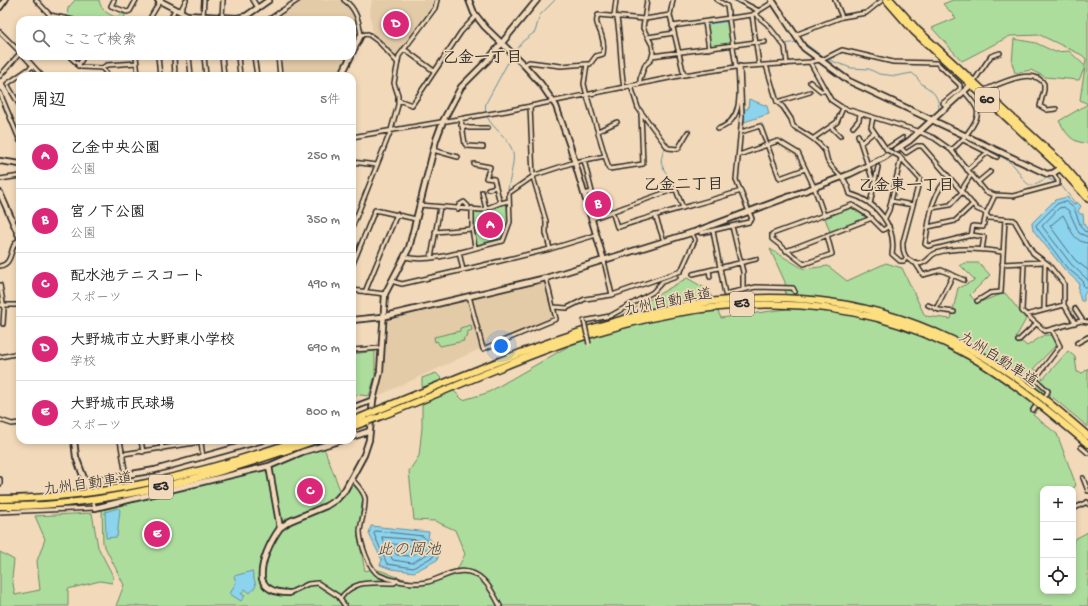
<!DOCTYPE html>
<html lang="ja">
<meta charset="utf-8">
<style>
:root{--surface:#fff;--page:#f2f2f2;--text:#222;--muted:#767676;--line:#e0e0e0;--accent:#db2777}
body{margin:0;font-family:"Gochi Hand","Klee One",sans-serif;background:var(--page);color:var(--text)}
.controls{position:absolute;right:12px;bottom:12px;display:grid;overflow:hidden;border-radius:8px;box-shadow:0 2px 6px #0003}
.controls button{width:36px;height:36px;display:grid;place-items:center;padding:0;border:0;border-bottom:1px solid var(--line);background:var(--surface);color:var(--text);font:20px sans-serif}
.you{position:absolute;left:501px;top:346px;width:14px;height:14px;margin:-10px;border:3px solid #fff;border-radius:50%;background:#1a73e8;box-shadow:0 0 0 6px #1a73e833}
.badge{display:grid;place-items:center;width:26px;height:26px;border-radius:50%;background:var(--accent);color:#fff;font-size:13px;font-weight:700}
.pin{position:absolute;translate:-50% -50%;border:2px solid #fff;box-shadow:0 1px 4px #0006}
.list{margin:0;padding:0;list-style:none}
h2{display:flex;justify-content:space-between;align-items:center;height:52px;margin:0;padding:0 16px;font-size:17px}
h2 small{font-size:13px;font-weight:400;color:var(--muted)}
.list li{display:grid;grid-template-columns:26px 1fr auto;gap:12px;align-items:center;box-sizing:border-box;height:64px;padding:0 16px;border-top:1px solid var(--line)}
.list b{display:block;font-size:15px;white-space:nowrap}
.list p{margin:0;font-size:13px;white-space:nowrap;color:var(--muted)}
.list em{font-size:13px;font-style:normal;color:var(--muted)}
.icon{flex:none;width:22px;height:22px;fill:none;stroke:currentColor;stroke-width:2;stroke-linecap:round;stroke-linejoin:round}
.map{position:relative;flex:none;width:1088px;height:606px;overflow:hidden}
.search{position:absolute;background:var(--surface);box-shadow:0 2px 6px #0003;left:16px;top:16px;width:340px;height:44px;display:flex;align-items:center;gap:10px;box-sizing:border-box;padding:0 14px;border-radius:12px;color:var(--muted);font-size:15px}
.panel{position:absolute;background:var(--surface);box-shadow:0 2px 6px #0003;left:16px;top:72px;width:340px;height:372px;border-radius:12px}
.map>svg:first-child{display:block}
.built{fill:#e3cba8}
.green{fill:#addd9d;stroke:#6c8464}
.water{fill:#8cd3ee;stroke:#6590a0}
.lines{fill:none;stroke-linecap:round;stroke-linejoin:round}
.shore{stroke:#526e79;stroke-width:1}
.stream{stroke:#6590a0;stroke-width:1}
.canal{stroke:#8cd3ee;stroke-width:3.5}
.street-casing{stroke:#2b2b2b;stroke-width:6}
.secondary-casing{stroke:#2b2b2b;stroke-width:8}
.primary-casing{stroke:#2b2b2b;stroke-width:8}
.highway-casing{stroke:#2b2b2b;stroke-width:9}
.street{stroke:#f2d9b9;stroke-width:3}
.secondary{stroke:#f2d9b9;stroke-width:4.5}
.primary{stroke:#fedf80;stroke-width:5}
.highway{stroke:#fedf80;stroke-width:6}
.street-bridge-casing{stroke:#2b2b2b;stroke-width:6;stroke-linecap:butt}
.highway-bridge-casing{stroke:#2b2b2b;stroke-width:9;stroke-linecap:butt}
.street-bridge{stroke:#f2d9b9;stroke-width:3}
.highway-bridge{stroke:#fedf80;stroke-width:6}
.labels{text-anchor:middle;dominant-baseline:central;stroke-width:3.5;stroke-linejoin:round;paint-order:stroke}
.shield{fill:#f2d9b9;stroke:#675f56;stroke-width:1}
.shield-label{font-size:14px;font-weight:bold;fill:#2b2b2b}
.street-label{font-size:15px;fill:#2b2b2b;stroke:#f2d9b9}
.neighbourhood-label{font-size:16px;font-weight:bold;fill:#2b2b2b;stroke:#f2d9b9}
.water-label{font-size:16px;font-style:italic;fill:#3a4448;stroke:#f2d9b9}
</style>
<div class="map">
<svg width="1088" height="606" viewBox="0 0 1088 606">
<rect width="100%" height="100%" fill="#f2d9b9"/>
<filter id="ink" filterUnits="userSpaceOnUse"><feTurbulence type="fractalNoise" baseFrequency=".025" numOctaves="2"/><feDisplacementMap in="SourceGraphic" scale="8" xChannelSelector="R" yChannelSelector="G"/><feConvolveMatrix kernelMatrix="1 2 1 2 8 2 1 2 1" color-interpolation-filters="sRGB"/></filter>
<g filter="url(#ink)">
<path class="built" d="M301,0H341L345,3L354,13L359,31L352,49V20H276L277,16Z
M372,0H435L433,8L395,58L373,35L370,12Z
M280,56H349L340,74L328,76H283Z
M544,282L554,318L484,347L378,396L383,366L385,324L389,319Z"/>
<path class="green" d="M75,0H99C101,10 107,14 116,17L123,13L125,16L123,20H75L67,17L68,8Z
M953,0H1088V104L1080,100L1085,67L1079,80L1045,77L1031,70L1015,73L1012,63L1014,39L1036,43L1055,52L1069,51L1085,66L1086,59L1082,55L1040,35L1010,36L962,61L932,28L956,18L943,4Z
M729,19L733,45L709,49L705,22Z
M1088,104V143C1071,143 1067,134 1059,121Z
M594,193L596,198L602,197L607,210L594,215L589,197Z
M507,203L508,223L502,240L476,245L473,212L484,211Z
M852,208L867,218L830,232L825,218Z
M770,249L804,269L828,266L847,281L886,263L902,268L925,316L951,319L958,288L975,280L960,265L966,263H979L990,275L970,295L977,303L1005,293L1026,319L1016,337L1027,346L1044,335H1052L1057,344L1034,368L1043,379L1068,351L1075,357L1077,372L1083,373L1088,368V427L1051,396L1033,415L1057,434L1076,485L1073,489H1043V591H1073V540L1088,532V606H116L124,585L103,543L102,510L273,467L304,454L324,448L343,498L351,484L361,492L363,496L358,535L365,571C379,566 388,575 401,578C417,583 437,584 452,575C457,571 462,560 465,554L455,530L435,521L414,520L409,471L419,456L422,428V378L436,373L463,400L487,393L687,278L708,290L721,318L786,309L785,282Z
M471,325L472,330L467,332L468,336L463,339L464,341L440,346L437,341L435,342L434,337L460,331V328Z
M375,351V376L369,396L352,394V354Z
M92,513L98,547L113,576L112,583L100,581L68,589V606H0V552L14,560L12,578L15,595L40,590L37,561L45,539L35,516Z"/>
<path class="water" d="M749,99L767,106L769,114L744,122V109H748Z
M1067,197L1074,204L1077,202L1081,206L1078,211L1080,214H1083L1084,224L1088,230V288L1084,295V301H1081L1078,291L1079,283L1065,270L1033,230L1032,223L1055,200Z
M118,508L120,510L117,537L106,538L105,512Z
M371,526L429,532L428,537L440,551L437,560L414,572L391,569L380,565L382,560L369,534Z
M252,571L256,586L250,593L245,589L241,594L245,596L241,601L230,594L236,582L234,576Z"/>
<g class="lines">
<path class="shore" d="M1088,232L1084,231L1081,227L1074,208L1065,201L1057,204L1036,225L1037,228L1067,268L1082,280L1084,287H1088
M1088,237L1079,233L1069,211L1064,207L1059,208L1042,226L1071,264L1088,280
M1088,243C1072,242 1070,226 1063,215L1050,226L1075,260L1088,270
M376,531L423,536L435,551L434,556L413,568L387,564L374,534Z
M382,537L419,540L429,553L412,563L393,560Z
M392,544L416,546L420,551L411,556L397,555Z"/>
<path class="stream" d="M732,0L755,12
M758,14L769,24L777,34
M802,41L823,57
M785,44L796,42
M514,52L523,41L535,32L540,15L555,0
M829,60L851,68L869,69L879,74L896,76L912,73C917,76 919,82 923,85C934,91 939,97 939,111
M634,104L640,114
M939,120V119
M650,126L666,147C657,164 662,165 671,181
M938,126L961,137
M967,140C980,146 1006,156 1015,167C1021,174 1022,181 1031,186L1047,178L1060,184L1076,204
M508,190C509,181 515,161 513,153C508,132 481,125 486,103L512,55"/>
<path class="canal" d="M707,23L726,21"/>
<g class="street-casing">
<path id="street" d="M36,0L50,15L73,20
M114,0L111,6L127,12L130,11L136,0
M253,0L258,8
M344,0C356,8 359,21 361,35L368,34L379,42L397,62
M673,0L670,15L684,75
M717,0L727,6L736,67
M738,0L759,11
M835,0L842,17
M180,12L186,0
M755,14L767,24L785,47L787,64
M752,15L759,65
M203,16L204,0
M614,16L616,0
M222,17L223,0
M617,18C621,41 620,64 624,88
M46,20L50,15
M149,20L160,1
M170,20L175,9
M268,20L298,0
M705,22L709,49
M672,26L752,15L773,2
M0,32L20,52
M795,35L842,17L866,13L881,1
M648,37L674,33
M756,43L765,42
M404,49L434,71
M24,56L42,76
M69,56L81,67L102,68L109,76
M136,56L138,76
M158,56L160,76
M174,56L175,76
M189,56L191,76
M204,56L206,76
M222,56L224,76
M238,56L240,76
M254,56L257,76
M278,56L280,76
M652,56L756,42
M810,62L831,100L843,108L915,130L934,138L951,150L986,192L995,195L1013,196L1058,184V181L1053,173
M524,65L529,62L561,66L587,64
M766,65L777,102L783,107L791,119L793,126C805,134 817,139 825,151C827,155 826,160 829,163C838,177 845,174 850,194C876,201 897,226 892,254L900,261H904L906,258
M78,66L84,56
M102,68L107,65L137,63
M0,76L20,53
M974,81L991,56L1000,53
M810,82L821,91H825
M640,84V79L645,65L651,60L653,53L652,45L643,28L647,0
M631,86L638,108L668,148L678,149L688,132
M985,90C999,84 1034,66 1044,84V90L1040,106L1047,110L1056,109
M0,93L20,141
M398,100L412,105L461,32L476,16
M777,102L810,92
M20,106L7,84L33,66
M530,106L533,177L546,221V233L550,249
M641,113L643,164L609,169L587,96L584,84L587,64H590L596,56L603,54C604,48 604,43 602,37C600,28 594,24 598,15L645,19L670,15
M873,118L871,127L887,150
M461,119L465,144L467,146L483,147
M461,125L469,128H488
M831,127L840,136
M853,127L859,120L860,114
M718,129C745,120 739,89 738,67
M598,131L617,122
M741,132L760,126L761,128L779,177L780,178L805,169
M858,135L872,178L875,180
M352,137L506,111L684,75L736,67L810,62L824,59L842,50L893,62L937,63L960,85V89L943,103L947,107
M814,138L837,122L843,108
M963,140L997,157
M861,143L874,132
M900,147L906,153L917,146H922L977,209L984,212L989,218L1014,220L1033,253L1049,265L1064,284V305L1075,323
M886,149L903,138
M433,150L458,157
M951,150C959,145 981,120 977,110C975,103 968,97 964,91
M739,155L778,141L798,153L814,187L824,215
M899,156L920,179L903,242C902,254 906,261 918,264C929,263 928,256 936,253C956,247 982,249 1002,252
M584,160L592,192L584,194
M352,162L377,165
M474,164L490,167L486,178L494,179L500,203
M967,170L988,152
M949,177C930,196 930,218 925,244L928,246L972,235L984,237L982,250
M0,179L20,176
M978,182L990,172
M488,189L496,187
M961,191L971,175
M482,192L486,209
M891,201L913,205
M870,204L878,167
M419,205L482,210L500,203L509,201
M472,208V229L475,247
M932,208L950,205L962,192
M458,209L459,205L464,202L468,206V209
M612,211L617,227H619C659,213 700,204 741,191
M655,215L664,241
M885,218L889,210L901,158
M591,219L675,189L676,190L683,208
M732,226L743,272V289
M928,227L955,221L973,204
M352,228L391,130L398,105V95L394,83L399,56L435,8L437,0
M713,231L725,294L756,287L793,288L795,292
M435,232L472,229
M701,233L749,222L752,219L736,180L742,116L740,66
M827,235L832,254L804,264L772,239V234L852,205L868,215L883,230L889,226
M971,236L973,226L983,227L986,214L995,195
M786,251L872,218
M459,252L463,270
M405,257C434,264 474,247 503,241L510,222L509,193L535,175L575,162L605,156
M431,258L440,207
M604,261L612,295
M1024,263L1022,311L1045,331L1081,321L1088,322
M916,264L923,275L941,270L964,280
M1002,264L1043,262
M0,266C15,263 8,245 20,239
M352,266L375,210L416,219
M709,270L710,277
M693,274L756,259
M391,281L402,284L463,270L550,249L596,235
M0,285L4,308L3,324
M352,290L385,294
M365,292L397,214
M469,296L483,349L556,319L546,278
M977,301L990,293L1001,292L1005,219
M0,305H20
M928,305L939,310L954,312
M554,307L567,308L585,299L612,295L681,271L695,240L691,232
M936,309L953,275
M1075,309L1083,321
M1044,310L1045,263
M1026,315L1064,305
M584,321L610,316L653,292L662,282L676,277
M1018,341L1036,324
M1077,343L1088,337
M352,350L381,348
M0,357L20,353
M1046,395L1048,391L1035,379L1060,346L1052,330
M1033,410L1035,407
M0,420L12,424L20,423
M120,440L126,476
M141,440L143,452
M161,440L162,449
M201,442L203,458
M1081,447L1088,453
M123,454L201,442
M351,478C356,484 363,490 365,498C366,509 361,521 360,531C360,542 369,570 379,575C392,581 413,585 427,582C437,580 446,574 456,572C480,567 491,588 500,606
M1083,478L1088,491
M0,479V484
M1073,509L1087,502L1088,504
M0,512L95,508L93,502
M289,593L308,584L318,583L338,596L345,606
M340,599C354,579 371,583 394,583L398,580"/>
</g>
<g class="secondary-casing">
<path id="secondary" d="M158,0L187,15L237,18L246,16L269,0
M469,0L474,13L485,27L524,65L541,84L556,106L570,146L604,261
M772,0L804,48L849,81L1047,174L1053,173L1063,167
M0,7L5,0
M352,53L361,35
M341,76L351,56
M0,161L20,164
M0,193L20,238
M352,320L382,317L546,278L694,232L850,174L883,158L909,141L973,83
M352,408L373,400
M352,437L370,431
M74,440L76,457L88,489
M269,466L280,528C270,542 260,563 262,579C266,591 278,593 289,593
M85,482L155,470L263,440
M95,508L269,466L302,452L342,440
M280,528L290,521L326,506L337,499L345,490L364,455L369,440L373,400L380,372L385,294L409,248L436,140L443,121L461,87L487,61L537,0"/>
</g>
<g class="primary-casing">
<path id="primary" d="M886,0L914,32L1058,166L1088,199
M891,0L917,29L1060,161L1088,193"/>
</g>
<g class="highway-casing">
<path id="highway" d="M378,410C574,331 764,238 970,349C1014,372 1051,404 1088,436
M376,418C442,393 506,363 573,340C704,295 847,285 970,356C1013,381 1050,412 1088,444
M352,421L369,414
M352,427L368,421
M0,499C103,498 202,474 299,440
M0,506C106,508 218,475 316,440"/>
</g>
<use href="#street" class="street"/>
<use href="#secondary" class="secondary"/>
<use href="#primary" class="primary"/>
<use href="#highway" class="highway"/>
<g class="street-bridge-casing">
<path id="street-bridge" d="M887,150L899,156
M584,321L589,344"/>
</g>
<g class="highway-bridge-casing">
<path id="highway-bridge" d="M369,414L378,410
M368,421L376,418"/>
</g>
<use href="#street-bridge" class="street-bridge"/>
<use href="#highway-bridge" class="highway-bridge"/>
</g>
</g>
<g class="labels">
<g class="shield">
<rect x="975" y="88" width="24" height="24" rx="3"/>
<rect x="730" y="292" width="24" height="24" rx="3"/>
<rect x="149" y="475" width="24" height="24" rx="3"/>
</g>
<g class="shield-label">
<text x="987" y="100">60</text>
<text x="742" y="304">E3</text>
<text x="161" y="487">E3</text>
</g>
<g class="street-label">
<text transform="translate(668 303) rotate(-11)">九州自動車道</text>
<text transform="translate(998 360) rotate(32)">九州自動車道</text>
<text transform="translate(88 485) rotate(-8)">九州自動車道</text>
</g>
<g class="neighbourhood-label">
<text x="482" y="59">乙金一丁目</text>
<text x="683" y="186">乙金二丁目</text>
<text x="906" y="187">乙金東一丁目</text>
</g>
<g class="water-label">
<text x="409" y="551">此の岡池</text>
</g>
</g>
</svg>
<div class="controls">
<button>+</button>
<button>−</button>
<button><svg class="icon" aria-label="locate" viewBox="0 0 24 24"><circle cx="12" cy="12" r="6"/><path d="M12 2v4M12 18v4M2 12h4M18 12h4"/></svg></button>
</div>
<div class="you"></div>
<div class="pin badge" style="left:490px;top:225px">A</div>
<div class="pin badge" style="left:598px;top:204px">B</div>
<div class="pin badge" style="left:310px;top:491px">C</div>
<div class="pin badge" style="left:396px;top:24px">D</div>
<div class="pin badge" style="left:157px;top:534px">E</div>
<div class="search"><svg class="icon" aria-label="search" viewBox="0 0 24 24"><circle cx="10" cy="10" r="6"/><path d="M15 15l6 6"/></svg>ここで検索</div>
<section class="panel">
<h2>周辺<small>5件</small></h2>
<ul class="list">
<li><span class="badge">A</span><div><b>乙金中央公園</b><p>公園</p></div><em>250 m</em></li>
<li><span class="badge">B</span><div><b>宮ノ下公園</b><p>公園</p></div><em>350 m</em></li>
<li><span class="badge">C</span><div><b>配水池テニスコート</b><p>スポーツ</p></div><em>490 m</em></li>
<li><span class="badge">D</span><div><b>大野城市立大野東小学校</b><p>学校</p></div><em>690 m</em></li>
<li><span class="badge">E</span><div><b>大野城市民球場</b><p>スポーツ</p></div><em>800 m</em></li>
</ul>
</section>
</div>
